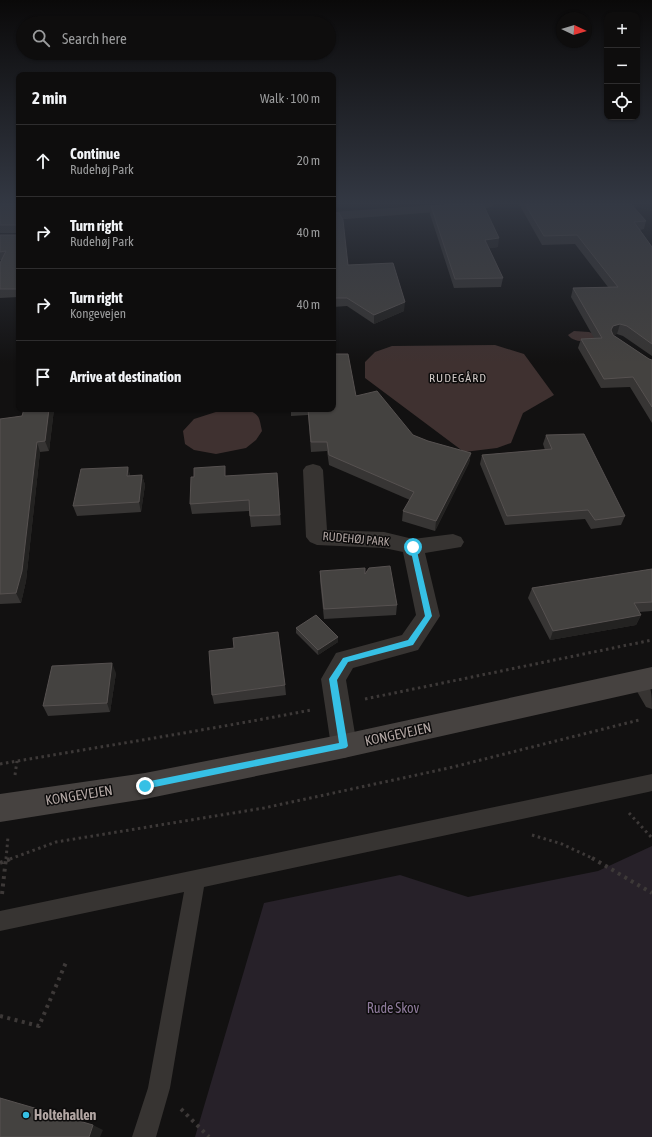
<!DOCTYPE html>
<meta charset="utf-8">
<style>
:root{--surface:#0e0d0d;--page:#1c1b1b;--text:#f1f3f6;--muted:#9b9c9d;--line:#2e2d2e}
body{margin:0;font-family:"Asap Condensed",sans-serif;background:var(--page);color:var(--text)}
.controls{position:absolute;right:12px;top:12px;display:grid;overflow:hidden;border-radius:8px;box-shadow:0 1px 3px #0004}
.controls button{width:36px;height:36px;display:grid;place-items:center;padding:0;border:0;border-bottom:1px solid var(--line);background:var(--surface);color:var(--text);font:20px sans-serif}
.compass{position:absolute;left:556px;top:12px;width:36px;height:36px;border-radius:50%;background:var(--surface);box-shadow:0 1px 3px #0004;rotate:94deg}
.stop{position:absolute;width:12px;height:12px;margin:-9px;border:3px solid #36c0e5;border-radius:50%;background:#fff}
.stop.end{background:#36c0e5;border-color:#fff;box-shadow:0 1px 4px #0008}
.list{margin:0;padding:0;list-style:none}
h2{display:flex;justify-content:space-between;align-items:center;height:52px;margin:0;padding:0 16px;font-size:17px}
h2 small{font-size:13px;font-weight:400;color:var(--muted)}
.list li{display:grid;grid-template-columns:26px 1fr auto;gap:12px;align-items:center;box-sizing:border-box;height:72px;padding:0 16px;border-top:1px solid var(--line)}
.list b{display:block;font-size:15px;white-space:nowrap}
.list p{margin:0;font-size:13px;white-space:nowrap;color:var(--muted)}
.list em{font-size:13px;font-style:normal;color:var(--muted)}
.icon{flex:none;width:22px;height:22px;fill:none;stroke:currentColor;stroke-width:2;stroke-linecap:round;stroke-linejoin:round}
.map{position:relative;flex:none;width:652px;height:1137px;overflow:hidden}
.search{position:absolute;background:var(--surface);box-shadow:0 1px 3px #0004;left:16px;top:16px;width:320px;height:44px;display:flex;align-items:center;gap:10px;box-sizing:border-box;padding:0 14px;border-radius:22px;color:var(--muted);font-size:15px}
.panel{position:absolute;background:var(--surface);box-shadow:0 1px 3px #0004;left:16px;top:72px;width:320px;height:340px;border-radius:8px}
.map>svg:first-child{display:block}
.green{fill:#272129}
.water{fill:#3f3130}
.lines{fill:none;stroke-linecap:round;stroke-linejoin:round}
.path-far2{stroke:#3d3938;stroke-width:1.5;stroke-dasharray:1 2;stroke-linecap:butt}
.path-far1{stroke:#3d3938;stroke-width:3;stroke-dasharray:2.5 3.5;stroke-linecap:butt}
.path{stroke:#3d3938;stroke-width:4;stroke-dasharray:3 4.5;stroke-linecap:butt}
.lane{fill:#373432;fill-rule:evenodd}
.street{fill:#373432;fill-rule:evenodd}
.secondary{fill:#464240;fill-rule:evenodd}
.wall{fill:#373534}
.shaded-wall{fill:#232221}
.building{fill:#444240;stroke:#565150}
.route{fill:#36c0e5}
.poi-dot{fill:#36c0e5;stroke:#0d0c0c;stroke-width:1.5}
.labels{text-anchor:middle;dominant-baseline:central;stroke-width:3;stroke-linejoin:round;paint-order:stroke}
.far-quarter-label{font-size:12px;letter-spacing:1px;fill:#cec6c3;stroke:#0d0c0c}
.street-label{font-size:12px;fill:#b2a6a3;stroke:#0d0c0c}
.near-street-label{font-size:14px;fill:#b2a6a3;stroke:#0d0c0c}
.near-park-label{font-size:14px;fill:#8f7b9c;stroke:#0d0c0c}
.near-poi-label{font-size:14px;font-weight:bold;fill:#b2a6a3;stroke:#0d0c0c;text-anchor:start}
</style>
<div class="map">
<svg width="652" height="1137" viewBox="0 0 652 1137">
<rect width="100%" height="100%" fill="#121111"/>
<path class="green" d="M652,846V1137H195L264,903L400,875L468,897L598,871Z"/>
<path class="water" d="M574,331L589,332L597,335L594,341C585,341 574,343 568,335Z
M495,345L524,354L554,395L523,413L511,443L497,448L464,452L365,378V362L375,352L392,346Z
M245,409C260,414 259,417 262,431L256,440L246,448L216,454L194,450L185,444L183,431L194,419L222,410Z"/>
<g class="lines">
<path class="path-far2" d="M627,204L652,210"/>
<path class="path-far1" d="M365,699L652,640
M0,764C104,746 208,730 311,710
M15,775L17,761
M629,813L652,838
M532,835L562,844L594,859
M6,859L8,837
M10,859L56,842L264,808L449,768L639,720"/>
<path class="path" d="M592,858L652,893
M0,863L13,858
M2,894L6,858
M0,1016L39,1026L67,960
M181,1109L209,1137"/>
<path class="lane" d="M639,674C652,680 652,696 652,709L646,707L631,681L633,676Z
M652,774V791L648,792L204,887L170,1088L156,1137H132L148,1088L184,892L0,931V911Z"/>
<path class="street" d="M446,204H493L491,207L487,208L333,220V212Z
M313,464L320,466L323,470L327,530L384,532L413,539L453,534L461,537L464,542L461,547L425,553L440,616L418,650L353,668L346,680L357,746L353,755L344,758L335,755L331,746L321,679L336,653L402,635L416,615L403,552L384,548L317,545L310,542L306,537L303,470L306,466Z"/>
<path class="secondary" d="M652,667V689L344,758L145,799L0,822V794L145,773L344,734Z"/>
</g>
<path class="wall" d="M0,204H19V297L0,298V263L2,260H0V235H18V233H0Z
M519,204H631L646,221L644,229L640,230L652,247V356L623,336L617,334L613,335L649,359L652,360V423L630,387L601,388L578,348L581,339L594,338L571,297L573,288L608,287L575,244L542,245Z
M431,206L498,247L489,248L503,278L501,287L454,288L430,214Z
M333,213L348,265L404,311L374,324L347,306L333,307Z
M356,396L413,435L428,441L471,453L469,463L435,531L402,521L403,511L410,500L329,465L327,451L311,452L308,415L291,416V409H333Z
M54,409L49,451L40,452L26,581L21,603L0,604V419L22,416Z
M546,435L625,516L621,525L591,529L585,519L505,525L480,464L482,455L545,450L543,444Z
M128,467L130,476L142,475L145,485L141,512L77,516L73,506Z
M277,473L281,525L251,527L249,511L192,514L190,504L226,476Z
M652,569V611L639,612L641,615L636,625L550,640L528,598L532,588Z
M320,571L365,574L397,605L396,615L324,619L320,581Z
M296,628L338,637V642L318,655L296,633Z
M116,673L110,712L48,716L43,706Z
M285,685L286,695L214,704L212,695Z"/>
<path class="shaded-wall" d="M333,204H334V210L333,211Z
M499,238L498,247L484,249L485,240Z
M405,302L404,311L374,324V315Z
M620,324L617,334L611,336V330L613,326Z
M49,409H54L49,451L45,441Z
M37,442L40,452L26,581L21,603L16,593Z
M471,453L469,463L435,531L436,521Z
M128,467L130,477L127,476Z
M142,475L145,485L141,512L139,502Z
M641,615L636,625L550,640L553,631Z
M338,637V642L318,655V650Z
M112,663L116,673L110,712L107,703Z
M93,1125L103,1130L100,1137H89Z"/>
<path class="building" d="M0,204H19V289H0V263L6,251L0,252V235H18V225H0Z
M463,204H483L499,238L485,240L503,278L455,279L431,206Z
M525,204H631L646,221L634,222L652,247V344L627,326L620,324L613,326L611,330L613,335L649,359L652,360V407L633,377L604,379L581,339L602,338L573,288L618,287L577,235L544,236Z
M333,213H339L343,220L348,265L393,263L405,302L374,315L347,298H333V260H335L333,257Z
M333,354H348L356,396L377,391L413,435L428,441L471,453L436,521L403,511L414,492L329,455L327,442H311L308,409H333Z
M24,409H49L45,441L37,442L22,571L16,593L0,594V419L22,416Z
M584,434L625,516L595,520L588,510L507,516L482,455L552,449L546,435Z
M225,466V476L277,473L280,515L250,516L249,500L190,504L191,477H194V468Z
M128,467L127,476L142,475L139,502L73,506L81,469Z
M390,566L397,605L324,609L320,571L365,568V574L369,568Z
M652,569V602L634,603L641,615L553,631L532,588Z
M316,615L338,637L318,650L296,628Z
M278,632L285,685L212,695L209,651L234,648L233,638Z
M112,663L107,703L43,706L52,666Z
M0,1098L93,1125L89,1137H0Z"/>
<linearGradient id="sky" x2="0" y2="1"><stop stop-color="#0a0909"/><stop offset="0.56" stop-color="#333843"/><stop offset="1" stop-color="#333843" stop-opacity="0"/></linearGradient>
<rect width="652" height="363" fill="url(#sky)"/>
<path class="route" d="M413,545L416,547L432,616L413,645L348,662L337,680L348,746L346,748L145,789L142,788L141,786L142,783L145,782L339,743L329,679L343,658L408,640L425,616L410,547Z"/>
<circle class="poi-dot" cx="26" cy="1115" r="4"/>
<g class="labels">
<g class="far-quarter-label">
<text x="458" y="378">RUDEGÅRD</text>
</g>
<g class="street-label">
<text transform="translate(356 539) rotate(5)">RUDEHØJ PARK</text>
</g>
<g class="near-street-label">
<text transform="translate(398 734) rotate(-12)">KONGEVEJEN</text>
<text transform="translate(79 795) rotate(-9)">KONGEVEJEN</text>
</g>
<g class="near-park-label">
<text x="393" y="1008">Rude Skov</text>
</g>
<g class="near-poi-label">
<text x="34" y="1115">Holtehallen</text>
</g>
</g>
</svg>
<div class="controls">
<button>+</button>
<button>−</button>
<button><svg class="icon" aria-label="locate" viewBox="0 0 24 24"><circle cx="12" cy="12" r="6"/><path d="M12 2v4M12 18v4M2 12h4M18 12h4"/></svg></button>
</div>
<svg class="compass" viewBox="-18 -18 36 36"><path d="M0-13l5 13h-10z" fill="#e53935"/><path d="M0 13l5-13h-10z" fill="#9b9c9d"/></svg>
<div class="stop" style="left:413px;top:547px"></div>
<div class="stop end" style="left:145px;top:786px"></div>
<div class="search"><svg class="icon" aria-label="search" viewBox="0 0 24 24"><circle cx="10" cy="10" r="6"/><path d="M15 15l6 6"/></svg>Search here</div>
<section class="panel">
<h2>2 min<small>Walk · 100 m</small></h2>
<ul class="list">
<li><svg class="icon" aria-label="ahead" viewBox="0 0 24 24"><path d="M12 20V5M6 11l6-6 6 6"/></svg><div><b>Continue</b><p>Rudehøj Park</p></div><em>20 m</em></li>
<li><svg class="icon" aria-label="right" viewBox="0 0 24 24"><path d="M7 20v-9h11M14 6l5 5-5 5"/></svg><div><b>Turn right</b><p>Rudehøj Park</p></div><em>40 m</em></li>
<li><svg class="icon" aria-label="right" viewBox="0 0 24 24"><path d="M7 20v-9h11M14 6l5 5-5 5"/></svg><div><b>Turn right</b><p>Kongevejen</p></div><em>40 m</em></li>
<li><svg class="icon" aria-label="arrive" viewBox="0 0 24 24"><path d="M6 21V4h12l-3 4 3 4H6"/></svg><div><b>Arrive at destination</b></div></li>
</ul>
</section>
</div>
